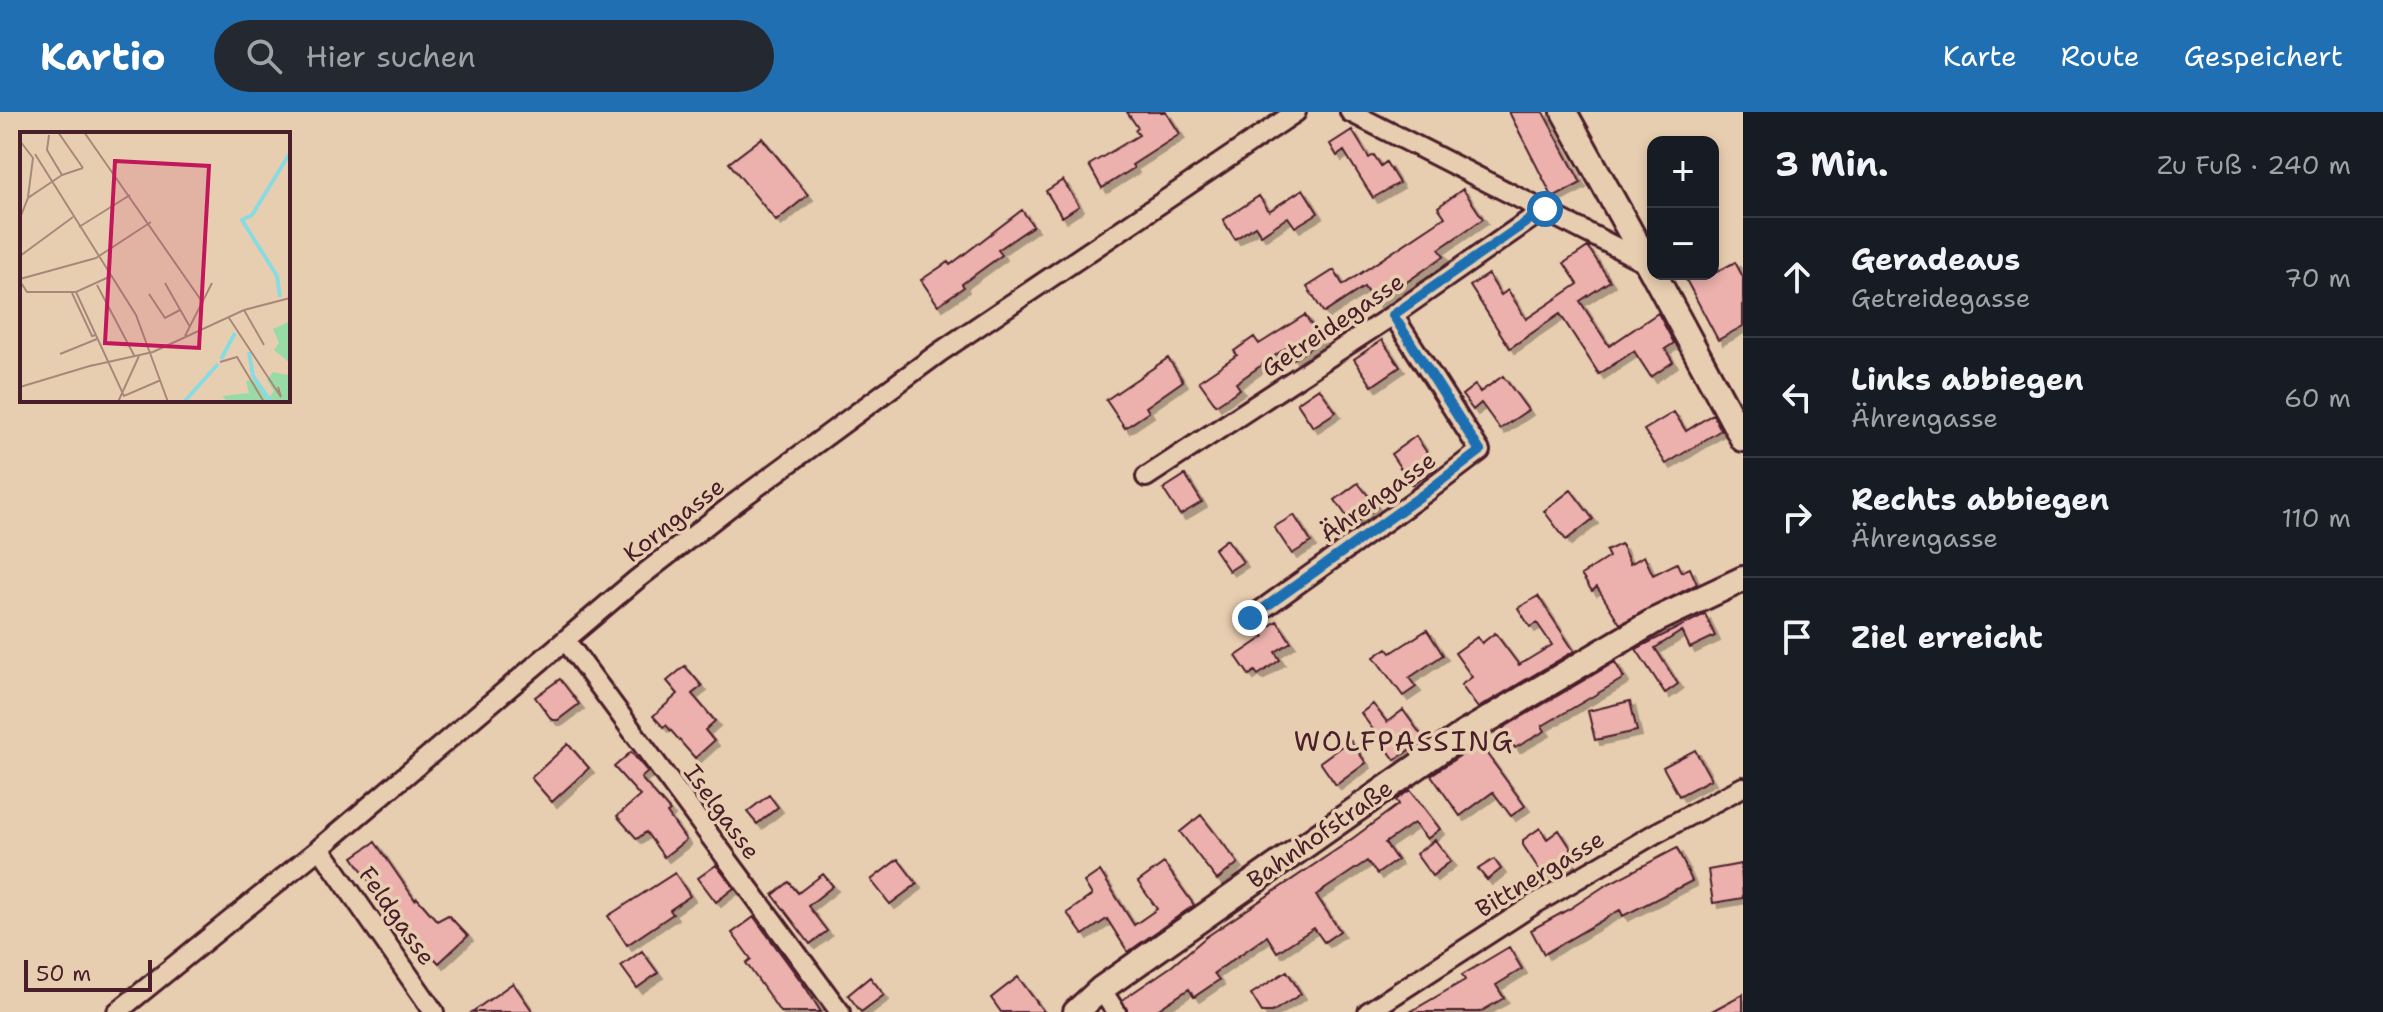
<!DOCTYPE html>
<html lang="de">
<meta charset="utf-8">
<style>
:root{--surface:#171b24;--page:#242831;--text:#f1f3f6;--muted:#9ea1a6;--line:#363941;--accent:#1f6fb2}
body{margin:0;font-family:"Shantell Sans",sans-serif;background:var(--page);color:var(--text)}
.controls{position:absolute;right:24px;top:24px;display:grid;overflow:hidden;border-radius:16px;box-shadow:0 4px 12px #0003}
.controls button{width:72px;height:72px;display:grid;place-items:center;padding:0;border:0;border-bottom:2px solid var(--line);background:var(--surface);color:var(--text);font:40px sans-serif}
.scale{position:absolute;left:24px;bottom:20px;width:128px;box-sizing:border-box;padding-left:8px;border:4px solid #4a1f2b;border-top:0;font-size:22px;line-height:28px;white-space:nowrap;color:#4a1f2b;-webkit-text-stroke:6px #e8ceb0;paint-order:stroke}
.stop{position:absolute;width:24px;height:24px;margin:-18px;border:6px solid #1f6fb2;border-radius:50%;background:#fff}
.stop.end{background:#1f6fb2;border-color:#fff;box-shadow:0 2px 8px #0008}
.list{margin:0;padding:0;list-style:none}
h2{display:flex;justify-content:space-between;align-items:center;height:104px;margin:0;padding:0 32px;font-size:34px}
h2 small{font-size:26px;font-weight:400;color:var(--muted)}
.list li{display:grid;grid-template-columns:52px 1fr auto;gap:24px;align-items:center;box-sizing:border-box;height:120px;padding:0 32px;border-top:2px solid var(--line)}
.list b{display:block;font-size:30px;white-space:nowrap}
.list p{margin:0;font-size:26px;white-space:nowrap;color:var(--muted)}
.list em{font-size:26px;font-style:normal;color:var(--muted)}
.icon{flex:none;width:44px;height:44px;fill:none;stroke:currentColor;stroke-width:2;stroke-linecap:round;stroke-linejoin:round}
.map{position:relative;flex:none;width:1743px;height:900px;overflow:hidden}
header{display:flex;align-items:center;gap:48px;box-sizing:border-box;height:112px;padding:0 40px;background:var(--accent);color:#fff}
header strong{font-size:38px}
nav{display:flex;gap:44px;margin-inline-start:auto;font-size:28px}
.search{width:560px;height:72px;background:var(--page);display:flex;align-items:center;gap:20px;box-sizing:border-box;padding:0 28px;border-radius:44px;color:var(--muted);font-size:30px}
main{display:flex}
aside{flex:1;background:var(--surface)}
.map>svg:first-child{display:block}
.building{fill:#ecb1ad;stroke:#4a1f2b;stroke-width:2;filter:url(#shadow)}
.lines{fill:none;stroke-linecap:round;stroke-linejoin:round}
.street-casing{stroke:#4a1f2b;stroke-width:24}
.secondary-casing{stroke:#4a1f2b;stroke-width:30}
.street{stroke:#e8ceb0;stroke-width:18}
.secondary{stroke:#e8ceb0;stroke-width:24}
.route{stroke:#1f6fb2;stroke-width:10}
.labels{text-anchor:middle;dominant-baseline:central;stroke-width:7;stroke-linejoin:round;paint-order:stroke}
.street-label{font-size:24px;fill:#4a1f2b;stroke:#e8ceb0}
.quarter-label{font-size:28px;letter-spacing:2px;fill:#4a1f2b;stroke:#e8ceb0}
.inset-river{fill:none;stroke:#8adbe1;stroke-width:4}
.inset-road{fill:none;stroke:#a9887b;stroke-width:2}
.view{fill:#c2185b;fill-opacity:0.15;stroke:#c2185b;stroke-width:4}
.inset-edge{fill:none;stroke:#4a1f2b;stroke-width:4}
</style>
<header>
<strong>Kartio</strong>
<div class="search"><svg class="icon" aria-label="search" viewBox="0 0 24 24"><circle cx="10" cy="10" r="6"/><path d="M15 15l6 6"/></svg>Hier suchen</div>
<nav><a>Karte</a><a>Route</a><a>Gespeichert</a></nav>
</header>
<main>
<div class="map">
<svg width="1743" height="900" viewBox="0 0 1743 900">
<defs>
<filter id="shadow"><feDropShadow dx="5" dy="5" stdDeviation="0" flood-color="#0004"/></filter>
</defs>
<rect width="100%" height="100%" fill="#e8ceb0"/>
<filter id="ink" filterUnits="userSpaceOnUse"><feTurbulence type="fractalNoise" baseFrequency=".0125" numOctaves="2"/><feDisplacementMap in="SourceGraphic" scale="16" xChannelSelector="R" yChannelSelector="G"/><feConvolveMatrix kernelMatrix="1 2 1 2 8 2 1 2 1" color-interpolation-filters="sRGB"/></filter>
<g filter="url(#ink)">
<path class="building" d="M1127,0H1166L1180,22L1132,53L1134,56L1102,76L1089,53L1139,23L1135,18L1138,16Z
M1509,0H1543L1581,71L1553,86Z
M1352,18L1369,46L1374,43L1381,54L1386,50L1399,71L1373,86L1344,39L1337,44L1330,32Z
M762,26L808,83L776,109L729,51Z
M1063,68L1079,94L1062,105L1046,79Z
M1303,77L1318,101L1295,115L1288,105L1261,123L1255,114L1235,127L1223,108L1259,84L1269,99Z
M1463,77L1483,107L1439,137L1444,144L1375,192L1364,175L1324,201L1307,175L1334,158L1343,173L1445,105L1438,95Z
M1022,98L1033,114L998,138L1002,143L962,172L964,175L938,193L921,168L948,150L950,153Z
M1588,135L1610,169L1580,189L1609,234L1658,201L1674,231L1665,237L1673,250L1651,265L1634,239L1599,262L1560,202L1510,236L1470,174L1488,162L1501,183L1508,178L1526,207L1578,172L1564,151Z
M1735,150L1743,165V214L1718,228L1683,162H1713Z
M1305,203L1321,229L1293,247L1286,236L1236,271L1240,277L1216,293L1199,269L1237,243L1234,239L1254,225L1259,232Z
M1382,228L1400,255L1372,274L1354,247Z
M1168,246L1183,269L1146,295L1149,300L1125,316L1106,288Z
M1503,264L1528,298L1500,317L1481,291L1473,298L1462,283L1475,273L1480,280Z
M1319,276L1336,300L1313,315L1297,291Z
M1674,300L1686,319L1713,302L1721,318L1666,352L1644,318Z
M1416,324L1437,356L1412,373L1391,342Z
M1185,363L1202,390L1180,403L1163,377Z
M1358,371L1377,395L1353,413L1335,388Z
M1571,378L1593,407L1566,428L1544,399Z
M1294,403L1311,430L1292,442L1274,415Z
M1227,427L1243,450L1229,459L1214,437Z
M1621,432L1630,452L1644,444L1653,463L1677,451L1681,460L1690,456L1697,472L1620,512L1597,475L1592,479L1581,463L1609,445L1606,439Z
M1538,484L1574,539L1478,596L1461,573L1472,565L1455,541L1477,525L1482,531L1495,521L1519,553L1552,533L1537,511L1530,515L1518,496Z
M1705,502L1715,524L1690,536L1682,519L1655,536L1678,572L1665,581L1636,537Z
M1277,509L1291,530L1275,540L1280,548L1258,563L1255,559L1249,563L1236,544L1264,525L1261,520Z
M1427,518L1443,543L1409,566L1416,575L1403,584L1374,545L1387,536L1391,541Z
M1615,550L1624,566L1542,614L1545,619L1515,636L1503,616Z
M685,554L702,574L692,582L715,609L705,618L714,629L695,646L666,613L663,615L653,604L678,582L667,569Z
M560,567L579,592L558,608H552L535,585Z
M1630,589L1637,619L1595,628L1588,599Z
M1373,592L1387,610L1403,598L1424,627L1395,648L1361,601Z
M1350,628L1366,651L1336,673L1320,650Z
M1479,631L1525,694L1511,704L1493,680L1460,704L1431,663Z
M568,632L589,656L552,690L531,666Z
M1695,638L1711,667L1679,684L1663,655Z
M631,640L648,660L641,666L670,699L667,701L686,728L664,745L646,720L637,727L617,704L640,684L614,655Z
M1410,678L1440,717L1427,727L1414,711L1385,731L1397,748L1377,762L1367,749L1316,783L1340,819L1324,830L1314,816L1277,840L1267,824L1214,861L1219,868L1194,885L1189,877L1154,900H1128L1122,888L1172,854L1206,825L1345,732L1399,692L1396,688Z
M769,683L778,695L757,712L747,700Z
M1201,703L1238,751L1217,768L1180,720Z
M1540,716L1547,727L1559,718L1574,741L1568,745L1571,749L1556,760L1553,755L1542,762L1523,733V728Z
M1435,728L1451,749L1432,764L1416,742Z
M375,730L415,788L417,786L437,809L448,803L468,824L439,851L411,822L407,825L392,807L394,806L353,745Z
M1677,736L1692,769L1623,804L1620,798L1544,842L1531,818L1571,796L1606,773Z
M898,747L917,772L890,792L871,768Z
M1494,747L1501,757L1487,768L1478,757Z
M1164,751L1194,793L1128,840L1107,807L1083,823L1067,801L1092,783L1084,770L1100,759L1134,813L1157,797L1138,770Z
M1741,752L1743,786L1713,791L1708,758Z
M716,753L734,776L716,790L698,766Z
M675,761L690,784L670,798L673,802L627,833L608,804Z
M823,762L833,774L808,794L827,819L810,832L773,783L789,770L798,781Z
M754,805L806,876L821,900H780L768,882L746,851L751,847L732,821Z
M1509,835L1522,857L1496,873L1504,886L1480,900H1410L1465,868L1462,863Z
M642,839L658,861L637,876L621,854Z
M1287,859L1301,882L1272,900H1262L1251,882Z
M870,865L884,883L861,900L848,883Z
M1018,865L1044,900H1001L991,886Z
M513,871L533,900H472Z
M1743,882V900H1710Z"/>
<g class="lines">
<g class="street-casing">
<path id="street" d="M1350,0L1647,151
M1146,365L1393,203L1545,97
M1250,506L1425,381L1480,339L1393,203
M566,529L840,900
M320,736L434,900
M1101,877L1116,900
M117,900L320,736L636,468L731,394L940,240L1296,0
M1368,900L1533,793L1656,721L1743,675"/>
</g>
<g class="secondary-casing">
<path id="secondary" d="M1564,0L1653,161
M1654,162L1743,327
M1076,900L1101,877L1462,623L1656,508L1743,467"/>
</g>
<use href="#street" class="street"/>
<use href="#secondary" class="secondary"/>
</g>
</g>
<g class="lines" filter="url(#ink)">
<path class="route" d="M1250,506L1425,381L1480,339L1393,203L1545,97"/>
</g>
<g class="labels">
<g class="street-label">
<text transform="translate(1333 213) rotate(-34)">Getreidegasse</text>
<text transform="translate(1378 385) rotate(-36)">Ährengasse</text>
<text transform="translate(674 408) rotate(-38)">Korngasse</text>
<text transform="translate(722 700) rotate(54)">Iselgasse</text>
<text transform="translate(1320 722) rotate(-35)">Bahnhofstraße</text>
<text transform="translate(1540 762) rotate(-31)">Bittnergasse</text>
<text transform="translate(397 804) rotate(55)">Feldgasse</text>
</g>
<g class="quarter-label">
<text x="1404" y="629">WOLFPASSING</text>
</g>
</g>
<g transform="translate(20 20)">
<rect width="270" height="270" fill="#e8ceb0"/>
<path d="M270,189V231L254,218L259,211L253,197ZM270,238V270H208L202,264L229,261L226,249L233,248L248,267L254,259L247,248L253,240L267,243Z" fill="#98dba6"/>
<path class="inset-river" d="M260,165L257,144L222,88L232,83L270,21M229,220L233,244L251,270M201,227L215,201M164,270L198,232"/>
<path class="inset-road" d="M38,0L63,36M64,0L183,171M29,3L27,18L42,43L63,36M0,9L13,26L8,65M15,22L116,183L148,270M0,86L8,66L42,43M59,95L110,63M0,124L53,85M0,147L76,126L131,90M0,149L7,160H56L91,144M145,151L170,195M77,153L115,225M56,160L104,264L141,248M52,161L72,204L76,203M129,162L145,186L160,178M224,178L244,213M209,186L261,265L258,255M165,204L192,151M40,222L77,207M200,230L217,225L244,270M70,234L133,220L224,178L270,166M0,255L73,233M98,270L119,224"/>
<path class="view" d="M95,29L189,34L179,216L85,211Z"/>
<rect width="270" height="270" class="inset-edge"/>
</g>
</svg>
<div class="controls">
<button>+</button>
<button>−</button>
</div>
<div class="scale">50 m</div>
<div class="stop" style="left:1545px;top:97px"></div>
<div class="stop end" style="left:1250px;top:506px"></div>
</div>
<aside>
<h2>3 Min.<small>Zu Fuß · 240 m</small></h2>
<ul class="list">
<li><svg class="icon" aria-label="ahead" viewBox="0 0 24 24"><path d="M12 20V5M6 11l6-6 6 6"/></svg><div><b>Geradeaus</b><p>Getreidegasse</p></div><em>70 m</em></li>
<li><svg class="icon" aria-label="left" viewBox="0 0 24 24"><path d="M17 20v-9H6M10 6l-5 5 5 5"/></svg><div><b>Links abbiegen</b><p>Ährengasse</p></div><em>60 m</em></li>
<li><svg class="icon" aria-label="right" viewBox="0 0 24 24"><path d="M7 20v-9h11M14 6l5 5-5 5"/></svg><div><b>Rechts abbiegen</b><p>Ährengasse</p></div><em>110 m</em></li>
<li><svg class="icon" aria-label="arrive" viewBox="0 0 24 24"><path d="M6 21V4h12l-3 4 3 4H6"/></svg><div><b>Ziel erreicht</b></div></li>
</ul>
</aside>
</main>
